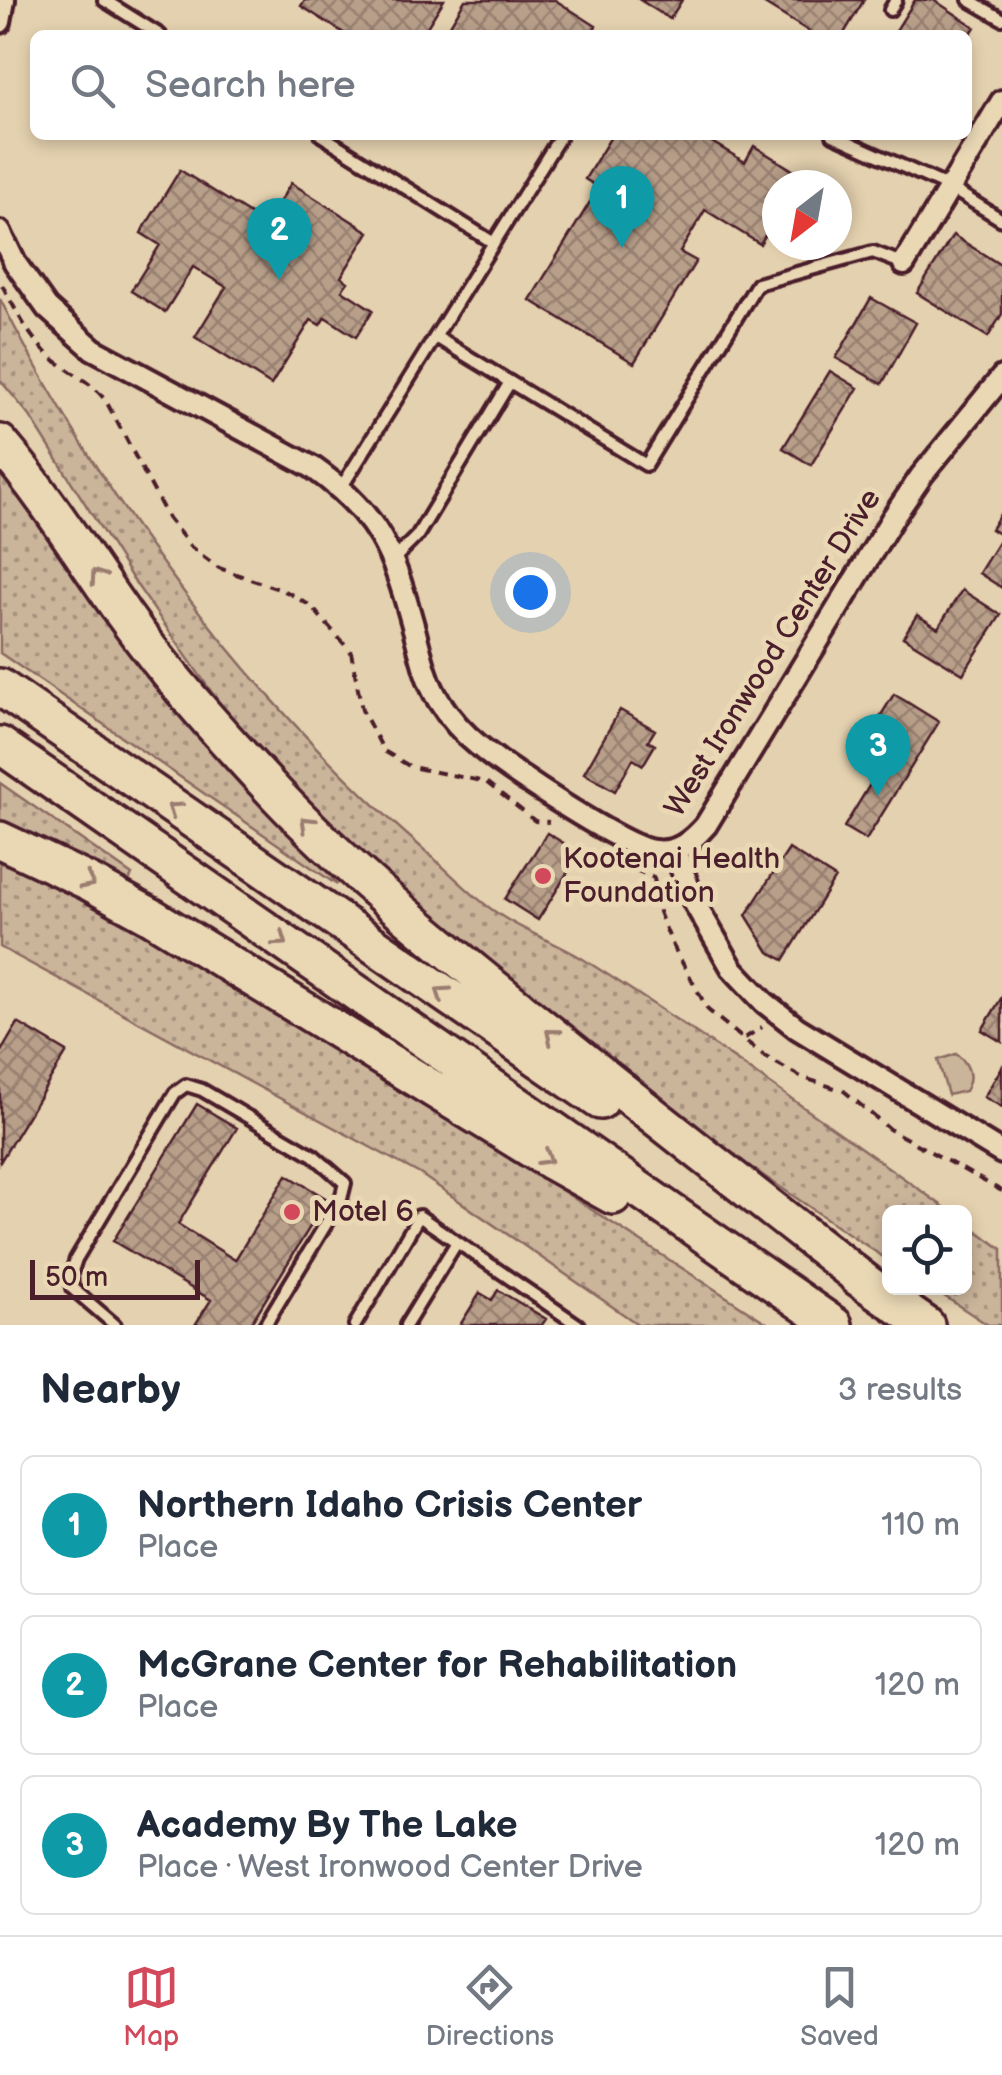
<!DOCTYPE html>
<meta charset="utf-8">
<style>
:root{--surface:#fff;--page:#f6f6f7;--text:#1f2937;--muted:#747a83;--line:#e0e1e3;--accent:#d1495b}
body{margin:0;font-family:"Balsamiq Sans",sans-serif;background:var(--page);color:var(--text)}
.controls{position:absolute;right:30px;bottom:30px;display:grid;overflow:hidden;border-radius:15px;box-shadow:0 5px 15px #0003}
.controls button{width:90px;height:90px;display:grid;place-items:center;padding:0;border:0;border-bottom:2px solid var(--line);background:var(--surface);color:var(--text);font:50px sans-serif}
.compass{position:absolute;left:762px;top:170px;width:90px;height:90px;border-radius:50%;background:var(--surface);box-shadow:0 5px 15px #0003;rotate:211deg}
.scale{position:absolute;left:30px;bottom:25px;width:170px;box-sizing:border-box;padding-left:10px;border:5px solid #4a1f2b;border-top:0;font-size:28px;line-height:35px;white-space:nowrap;color:#4a1f2b;-webkit-text-stroke:8px #ead8b5;paint-order:stroke}
.you{position:absolute;left:530px;top:592px;width:35px;height:35px;margin:-25px;border:8px solid #fff;border-radius:50%;background:#1a73e8;box-shadow:0 0 0 15px #1a73e833}
.badge{display:grid;place-items:center;width:65px;height:65px;border-radius:50%;background:var(--accent);color:#fff;font-size:32px;font-weight:700}
.pin{position:absolute;translate:-50% -82px;filter:drop-shadow(0 2px 5px #0008)}
.pin::after{content:'';position:absolute;top:52px;width:35px;height:30px;background:inherit;clip-path:polygon(0 0,100% 0,50% 100%)}
.list{margin:0;padding:0;list-style:none}
h2{display:flex;justify-content:space-between;align-items:center;height:130px;margin:0;padding:0 40px;font-size:42px}
h2 small{font-size:32px;font-weight:400;color:var(--muted)}
.list li{display:grid;grid-template-columns:65px 1fr auto;gap:30px;align-items:center;box-sizing:border-box;height:140px;margin:0 20px 20px;padding:0 20px;border:2px solid var(--line);border-radius:15px}
.list b{display:block;font-size:38px;white-space:nowrap}
.list p{margin:0;font-size:32px;white-space:nowrap;color:var(--muted)}
.list em{font-size:32px;font-style:normal;color:var(--muted)}
.icon{flex:none;width:55px;height:55px;fill:none;stroke:currentColor;stroke-width:2;stroke-linecap:round;stroke-linejoin:round}
.map{position:relative;flex:none;width:1002px;height:1325px;overflow:hidden}
.search{position:absolute;background:var(--surface);box-shadow:0 5px 15px #0003;left:30px;right:30px;top:30px;height:110px;display:flex;align-items:center;gap:25px;box-sizing:border-box;padding:0 35px;border-radius:15px;color:var(--muted);font-size:38px}
.sheet{height:610px;background:var(--surface)}
nav{display:flex;justify-content:space-around;align-items:center;box-sizing:border-box;height:140px;border-top:2px solid var(--line);background:var(--surface);font-size:28px;color:var(--muted)}
nav a{display:grid;justify-items:center;gap:5px}
nav .on{color:var(--accent)}
.map>svg:first-child{display:block}
.grass{fill:url(#grass-dots);stroke:#8a6a62;stroke-width:2.5}
.garden{fill:#cab49a;stroke:#8a6a62;stroke-width:2.5}
.building{fill:url(#building-cross-hatch);stroke:#4a1f2b;stroke-width:2.5}
.lines{fill:none;stroke-linecap:round;stroke-linejoin:round}
.service-casing{stroke:#4a1f2b;stroke-width:18}
.minor-casing{stroke:#4a1f2b;stroke-width:28}
.motorway-casing{stroke:#4a1f2b;stroke-width:42}
.path{stroke:#4a1f2b;stroke-width:4;stroke-dasharray:10 8;stroke-linecap:butt}
.service{stroke:#ead8b5;stroke-width:10}
.minor{stroke:#ead8b5;stroke-width:20}
.motorway{stroke:#ead8b5;stroke-width:35}
.oneway{stroke:#9a7c70}
.poi-dot{fill:#d1495b;stroke:#ead8b5;stroke-width:4}
.labels{text-anchor:middle;dominant-baseline:central;stroke-width:10;stroke-linejoin:round;paint-order:stroke}
.street-label{font-size:30px;fill:#4a1f2b;stroke:#ead8b5}
.poi-label{font-size:30px;fill:#4a1f2b;stroke:#ead8b5;text-anchor:start}
</style>
<div class="map">
<svg width="1002" height="1325" viewBox="0 0 1002 1325">
<defs>
<pattern id="grass-dots" width="8" height="8" patternUnits="userSpaceOnUse" patternTransform="scale(2.5)"><rect width="8" height="8" fill="#cab49a"/><path d="M2 2h.1M6 6h.1" fill="none" stroke="#a6927e" stroke-width="1.8" stroke-linecap="round"/></pattern>
<pattern id="building-cross-hatch" width="8" height="8" patternUnits="userSpaceOnUse" patternTransform="scale(2.5)"><rect width="8" height="8" fill="#b89f8a"/><path d="M0 0l8 8M0 8l8-8" fill="none" stroke="#988171"/></pattern>
</defs>
<rect width="100%" height="100%" fill="#e4d1af"/>
<filter id="ink" filterUnits="userSpaceOnUse"><feTurbulence type="fractalNoise" baseFrequency=".01" numOctaves="2"/><feDisplacementMap in="SourceGraphic" scale="20" xChannelSelector="R" yChannelSelector="G"/><feConvolveMatrix kernelMatrix="1 2 1 2 8 2 1 2 1" color-interpolation-filters="sRGB"/></filter>
<g filter="url(#ink)">
<path class="grass" d="M0,299C105,504 248,697 422,848C448,870 474,899 503,917C528,933 557,943 583,959C709,1038 830,1126 951,1212H890L889,1261L705,1136L510,982L328,827L224,710L132,578L30,416L0,380Z
M0,467L311,848L337,885L0,653Z
M0,783L132,875L125,889L0,826Z
M0,857L117,912L224,972L770,1325H639L420,1174L0,947Z
M965,1222L1002,1249V1325H988L932,1288H964Z"/>
<path class="garden" d="M956,1054C969,1063 974,1077 965,1091L948,1095L938,1060Z"/>
<path class="building" d="M305,0H444L422,35H347L301,6Z
M465,0H555L596,26L590,35H444Z
M640,0H682L670,19Z
M758,0H864L843,35H815Z
M915,0H934L975,27L967,39V35H900L895,32Z
M612,135H700L745,162L754,146L802,176L796,185H777V216L760,244L705,210L680,252L696,261L634,363L530,300L590,202L626,224L635,210L585,179Z
M180,170L266,224L291,183L369,232L341,277L348,282L342,290L373,310L356,337L325,317L320,325L311,320L271,385L195,337L226,287L193,267L165,312L131,291L160,245L141,233Z
M953,235L1002,266V314L988,337L917,293Z
M871,298L916,323L882,384L836,358Z
M830,371L858,388L811,465L783,448Z
M1002,511V588L979,573L1002,536L991,529Z
M962,590L1001,615L963,674L903,637L917,615L938,628Z
M894,694L939,722L866,840L844,827L882,765L859,751Z
M620,710L655,730L648,741L655,745L643,765L633,759L615,791L584,773Z
M547,833L580,853L538,920L505,899Z
M789,849L835,878L784,960L769,952L746,915Z
M1002,997V1042L982,1030Z
M18,1023L67,1052L0,1162V1053Z
M1002,1067V1107L984,1097Z
M197,1104L237,1128L178,1224L235,1260L287,1175L327,1199L250,1325H195L211,1300L113,1241Z
M498,1290L546,1319L542,1325H460L480,1293L492,1300Z"/>
<g class="lines">
<g class="service-casing">
<path id="service" d="M104,0L160,35
M969,0L1002,19
M890,10L896,0
M321,135L494,243
M833,135L949,187L1002,220
M436,337L646,465L757,284L873,252L904,264
M341,488L561,135
M393,560L417,536L510,382
M115,1325L72,1288L71,1274L76,1259L175,1093L186,1085L202,1090L313,1155L345,1183L341,1199L265,1325
M355,1325L419,1216L578,1325
M406,1325L457,1242"/>
</g>
<g class="minor-casing">
<path id="minor" d="M0,22L4,0
M0,232L15,263L47,308L93,349L312,467C379,514 393,552 414,629C420,651 426,681 439,701C449,717 464,734 479,746C506,769 623,847 654,851C677,854 692,841 706,825L892,519L922,475L1002,377
M904,264L1002,101
M675,851L694,902L732,968L764,1002L797,1028L1002,1153"/>
</g>
<g class="motorway-casing">
<path id="motorway" d="M0,443C46,497 83,557 124,615C169,678 223,737 276,794C351,873 436,941 520,1009C638,1105 757,1197 877,1291
M0,687L600,1101
M0,745L834,1325
M0,840L89,882L151,916L552,1162L613,1196
M857,1277L926,1325"/>
</g>
<path class="path" d="M2,285C17,312 32,344 57,362C75,375 92,383 106,401L168,518L191,547L219,568L287,592L311,606L351,652L362,710L384,751L411,767L486,782L535,821L549,822
M618,862L654,878L659,912L672,944L708,1010L764,1056L801,1077L844,1091L889,1129L1002,1191
M745,1038L762,1027"/>
<use href="#service" class="service"/>
<use href="#minor" class="minor"/>
<use href="#motorway" class="motorway"/>
</g>
<defs><path id="oneway-chevron" d="M-2-3.5L2.5 0L-2 3.5" fill="none" stroke-width="1.6" stroke-linecap="round" stroke-linejoin="round" transform="scale(2.5)"/></defs>
<g class="oneway">
<use href="#oneway-chevron" transform="translate(97 576) rotate(-125)"/>
<use href="#oneway-chevron" transform="translate(174 809) rotate(-146)"/>
<use href="#oneway-chevron" transform="translate(307 823) rotate(-136)"/>
<use href="#oneway-chevron" transform="translate(88 882) rotate(27)"/>
<use href="#oneway-chevron" transform="translate(281 940) rotate(35)"/>
<use href="#oneway-chevron" transform="translate(442 993) rotate(-146)"/>
<use href="#oneway-chevron" transform="translate(552 1035) rotate(-141)"/>
<use href="#oneway-chevron" transform="translate(546 1158) rotate(31)"/>
</g>
</g>
<g class="poi-dot">
<circle cx="543" cy="876" r="10"/>
<circle cx="292" cy="1212" r="10"/>
</g>
<g class="labels">
<g class="street-label">
<text transform="translate(773 653) rotate(-58)">West Ironwood Center Drive</text>
</g>
<g class="poi-label">
<text x="563" y="859">Kootenai Health<tspan x="563" dy="34">Foundation</tspan></text>
<text x="312" y="1212">Motel 6</text>
</g>
</g>
</svg>
<div class="controls">
<button><svg class="icon" aria-label="locate" viewBox="0 0 24 24"><circle cx="12" cy="12" r="6"/><path d="M12 2v4M12 18v4M2 12h4M18 12h4"/></svg></button>
</div>
<svg class="compass" viewBox="-18 -18 36 36"><path d="M0-13l5 13h-10z" fill="#e53935"/><path d="M0 13l5-13h-10z" fill="#747a83"/></svg>
<div class="scale">50 m</div>
<div class="you"></div>
<div class="pin badge" style="left:622px;top:248px;background:#0f9aa8">1</div>
<div class="pin badge" style="left:279px;top:280px;background:#0f9aa8">2</div>
<div class="pin badge" style="left:878px;top:796px;background:#0f9aa8">3</div>
<div class="search"><svg class="icon" aria-label="search" viewBox="0 0 24 24"><circle cx="10" cy="10" r="6"/><path d="M15 15l6 6"/></svg>Search here</div>
</div>
<section class="sheet">
<h2>Nearby<small>3 results</small></h2>
<ul class="list">
<li><span class="badge" style="background:#0f9aa8">1</span><div><b>Northern Idaho Crisis Center</b><p>Place</p></div><em>110 m</em></li>
<li><span class="badge" style="background:#0f9aa8">2</span><div><b>McGrane Center for Rehabilitation</b><p>Place</p></div><em>120 m</em></li>
<li><span class="badge" style="background:#0f9aa8">3</span><div><b>Academy By The Lake</b><p>Place · West Ironwood Center Drive</p></div><em>120 m</em></li>
</ul>
</section>
<nav>
<a class="on"><svg class="icon" aria-label="map" viewBox="0 0 24 24"><path d="M3 6l6-2 6 2 6-2v14l-6 2-6-2-6 2zM9 4v14M15 6v14"/></svg>Map</a>
<a><svg class="icon" aria-label="directions" viewBox="0 0 24 24"><path d="M12 3l9 9-9 9-9-9zM9 14v-3h6M13 9l2 2-2 2"/></svg>Directions</a>
<a><svg class="icon" aria-label="saved" viewBox="0 0 24 24"><path d="M7 4h10v16l-5-4-5 4z"/></svg>Saved</a>
</nav>
